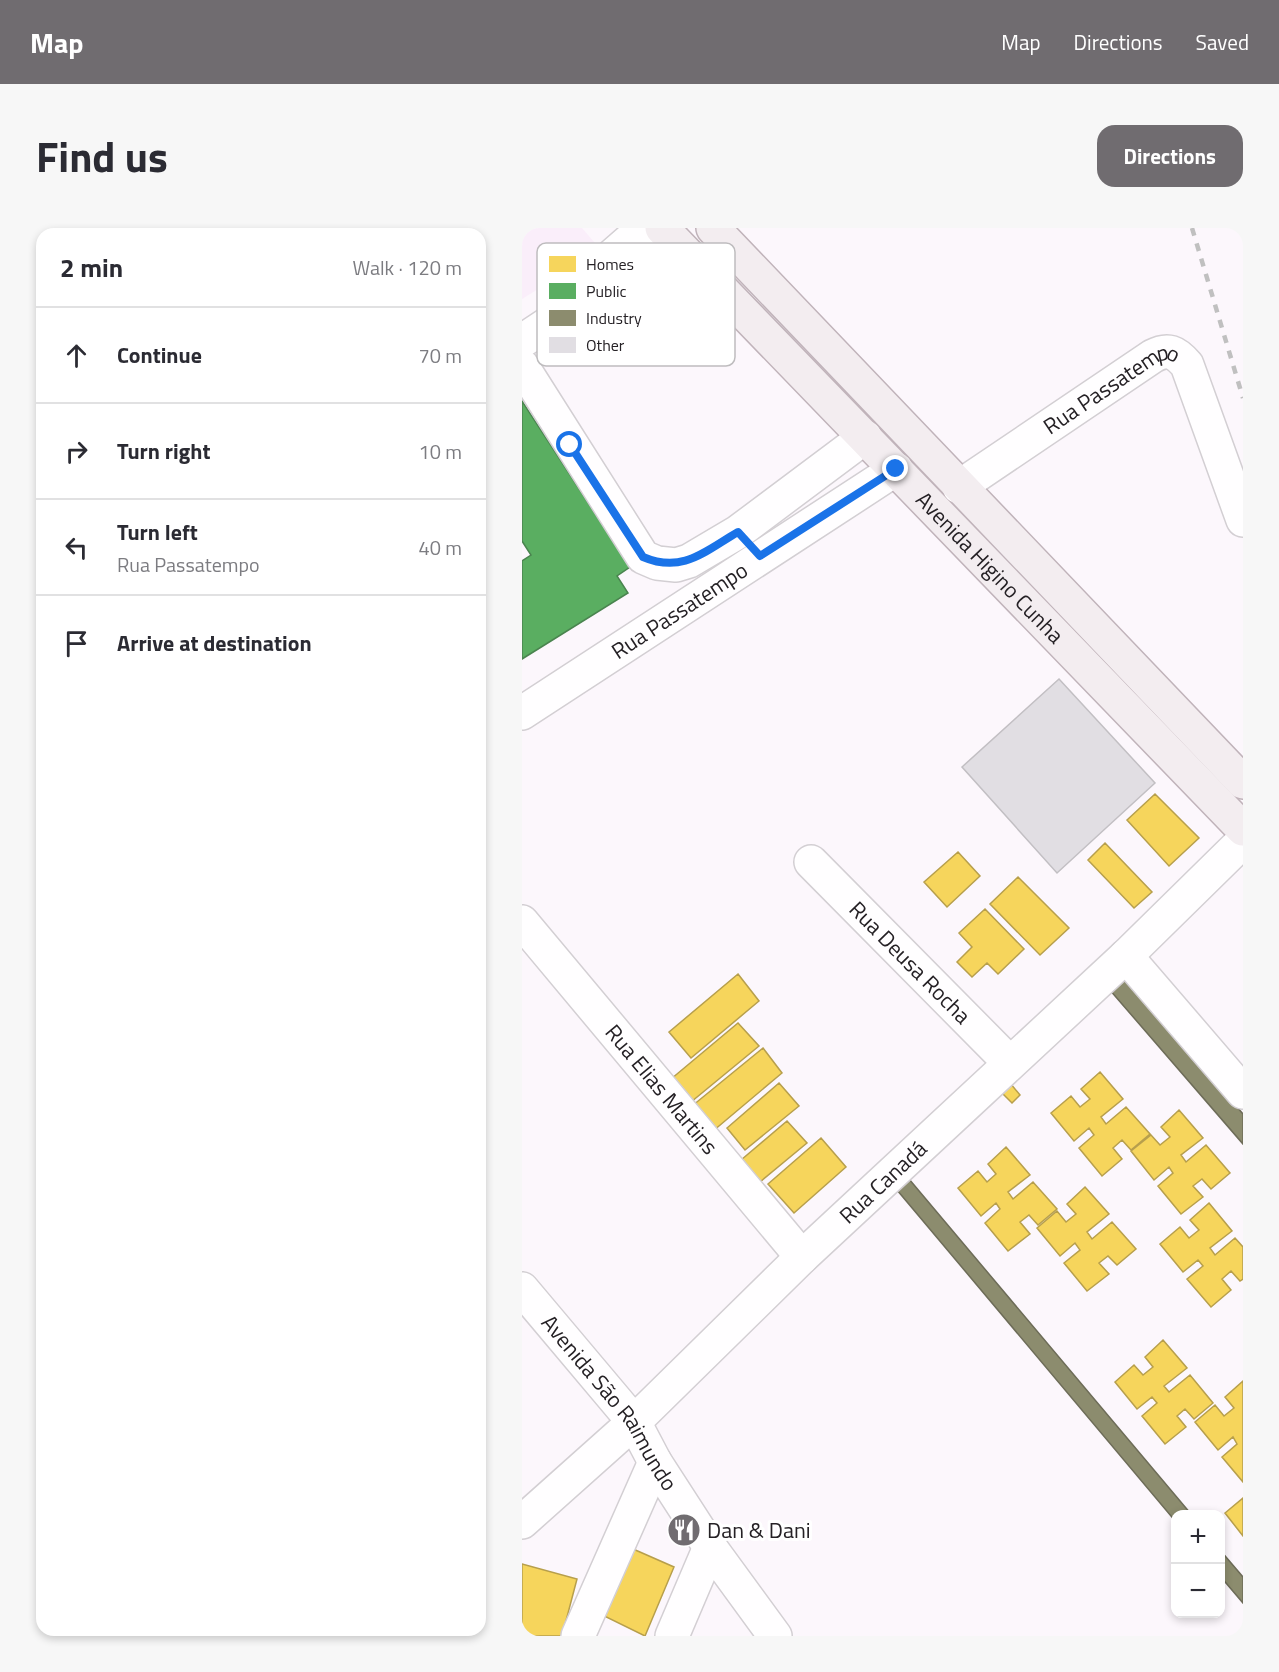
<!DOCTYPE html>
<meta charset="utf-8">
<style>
:root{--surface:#fff;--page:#f7f7f7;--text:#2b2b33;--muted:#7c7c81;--line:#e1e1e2;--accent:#706c70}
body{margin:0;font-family:"Titillium Web",sans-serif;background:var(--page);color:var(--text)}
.controls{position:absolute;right:18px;bottom:18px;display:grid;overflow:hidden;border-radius:12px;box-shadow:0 3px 9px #0003}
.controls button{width:54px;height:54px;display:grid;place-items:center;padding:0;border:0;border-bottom:2px solid var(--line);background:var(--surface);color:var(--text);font:30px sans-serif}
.stop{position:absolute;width:18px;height:18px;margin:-14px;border:4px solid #1a73e8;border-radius:50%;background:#fff}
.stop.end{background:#1a73e8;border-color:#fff;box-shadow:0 2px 6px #0008}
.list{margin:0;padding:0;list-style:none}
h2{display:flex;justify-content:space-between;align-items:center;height:78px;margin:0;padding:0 24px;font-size:26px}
h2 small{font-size:20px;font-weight:400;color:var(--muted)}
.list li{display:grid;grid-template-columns:39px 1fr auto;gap:18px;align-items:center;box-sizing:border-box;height:96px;padding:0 24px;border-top:2px solid var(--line)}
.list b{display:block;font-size:22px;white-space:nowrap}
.list p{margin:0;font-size:20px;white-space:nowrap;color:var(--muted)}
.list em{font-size:20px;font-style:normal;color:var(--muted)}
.icon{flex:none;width:33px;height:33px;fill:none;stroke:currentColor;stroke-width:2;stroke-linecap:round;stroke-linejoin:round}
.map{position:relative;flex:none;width:721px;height:1408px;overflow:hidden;border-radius:18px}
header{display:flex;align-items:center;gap:36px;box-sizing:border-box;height:84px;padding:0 30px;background:var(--accent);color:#fff}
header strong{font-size:28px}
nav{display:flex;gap:33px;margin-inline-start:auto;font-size:21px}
.intro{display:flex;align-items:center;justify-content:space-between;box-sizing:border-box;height:144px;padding:0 36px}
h1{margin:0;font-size:42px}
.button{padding:15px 27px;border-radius:18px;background:var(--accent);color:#fff;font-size:21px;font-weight:700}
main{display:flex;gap:36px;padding:0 36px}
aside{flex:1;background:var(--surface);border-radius:18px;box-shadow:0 3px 9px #0003}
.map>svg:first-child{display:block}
.built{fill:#faeefa}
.homes{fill:#f6d55c;stroke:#b79f4c;stroke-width:1.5}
.public{fill:#5aae61;stroke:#4a844f;stroke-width:1.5}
.industry{fill:#8c8c6e;stroke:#6d6c58;stroke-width:1.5}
.building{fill:#e1dee3;stroke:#c2bfc3;stroke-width:1.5}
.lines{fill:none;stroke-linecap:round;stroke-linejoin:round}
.minor-casing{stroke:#d3cfd3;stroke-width:36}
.major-casing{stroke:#c0b3ba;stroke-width:36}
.minor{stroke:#fffeff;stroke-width:33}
.major{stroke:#f3edf0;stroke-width:33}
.rail{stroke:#c0c0c0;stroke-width:4.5;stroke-dasharray:8 8;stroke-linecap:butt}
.route{stroke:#1a73e8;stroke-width:8}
.labels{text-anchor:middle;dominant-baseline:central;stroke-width:6;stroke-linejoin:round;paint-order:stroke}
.street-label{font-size:22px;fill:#252125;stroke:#fff}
.poi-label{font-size:22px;fill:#252125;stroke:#fff;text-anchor:start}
.key{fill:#fff;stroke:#bebcbe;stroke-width:1.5}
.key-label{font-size:16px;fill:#252125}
</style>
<header>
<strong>Map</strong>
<nav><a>Map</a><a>Directions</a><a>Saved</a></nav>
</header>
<div class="intro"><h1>Find us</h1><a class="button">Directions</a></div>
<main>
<aside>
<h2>2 min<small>Walk · 120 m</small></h2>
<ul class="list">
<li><svg class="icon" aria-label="ahead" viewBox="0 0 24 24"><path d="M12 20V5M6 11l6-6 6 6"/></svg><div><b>Continue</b></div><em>70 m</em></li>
<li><svg class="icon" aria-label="right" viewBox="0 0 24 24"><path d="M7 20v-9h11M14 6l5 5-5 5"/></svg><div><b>Turn right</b></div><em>10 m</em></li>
<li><svg class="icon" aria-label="left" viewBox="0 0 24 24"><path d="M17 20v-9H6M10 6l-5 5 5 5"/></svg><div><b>Turn left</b><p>Rua Passatempo</p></div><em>40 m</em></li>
<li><svg class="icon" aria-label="arrive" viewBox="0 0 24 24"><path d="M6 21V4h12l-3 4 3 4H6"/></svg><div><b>Arrive at destination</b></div></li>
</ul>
</aside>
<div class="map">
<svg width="721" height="1408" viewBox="0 0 721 1408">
<rect width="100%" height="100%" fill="#fcf7fc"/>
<path class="built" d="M0,0H60L79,22L0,71Z"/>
<path class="homes" d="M633,566L677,610L647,638L605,592Z
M583,615L630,664L612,680L566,632Z
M436,624L458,648L425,679L402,654Z
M496,649L547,700L518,727L468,676Z
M463,681L502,721L476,746L465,735L450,749L435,734L450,719L437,705Z
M216,746L237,773L169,830L147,804Z
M216,795L237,818L169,874L149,851Z
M241,820L260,845L191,903L170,878Z
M578,844L601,871L579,889L584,896L604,879L628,906L609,922L600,912L591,920L600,931L580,948L557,920L572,907L567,900L552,913L529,885L549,868L558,879L568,871L559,861Z
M257,855L277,878L223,922L205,900Z
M488,855L498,867L490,875L479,864Z
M657,882L681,910L659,927L664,934L684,917L708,945L689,961L680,951L671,958L681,969L659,986L636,958L651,945L647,939L632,952L609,923L629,907L638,917L648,909L639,899Z
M265,893L285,915L238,954L219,932Z
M299,910L324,939L272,985L246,956Z
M484,919L508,947L486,964L491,971L511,954L535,981L516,997L507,987L498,994L508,1006L486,1023L463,995L478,981L474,975L459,988L436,960L456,943L465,954L474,946L466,936Z
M563,959L587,986L565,1004L570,1011L590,994L614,1021L595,1037L586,1028L577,1035L587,1046L565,1063L542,1035L558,1022L553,1015L538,1028L515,1000L535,983L544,994L554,986L545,976Z
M687,975L710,1003L688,1020L693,1027L713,1010L721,1019V1051L718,1053L709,1043L700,1051L709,1062L689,1079L665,1051L681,1038L676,1032L661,1044L638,1016L658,999L667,1010L677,1002L668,992Z
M641,1112L665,1140L642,1158L647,1164L668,1147L691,1175L672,1191L663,1181L655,1188L664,1199L643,1216L620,1188L635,1175L630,1169L615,1181L593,1154L612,1137L621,1147L631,1139L623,1129Z
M721,1153V1254L700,1229L715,1216L711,1209L696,1222L673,1194L693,1177L702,1188L712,1180L703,1169Z
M721,1270V1308L703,1285Z
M102,1317L152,1339L123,1408L72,1383Z
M0,1336L55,1351L40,1408H0Z"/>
<path class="public" d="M0,173L108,339L95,348L106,365L0,431V333L9,327L0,313Z"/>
<path class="industry" d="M601,747L721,886V916L587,761Z
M387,951L669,1286H654V1294L375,962Z
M698,1322L721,1349V1375L698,1348Z"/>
<path class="building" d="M537,451L633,555L535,645L440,539Z"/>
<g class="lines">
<g class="minor-casing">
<g id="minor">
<path d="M63,47L81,36L122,0"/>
<path d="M0,113L151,13"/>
<path d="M0,138L121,329L135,335L154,337L167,333L216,304L343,209"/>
<path id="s1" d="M437,259L631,128C646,120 654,124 665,137L721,292"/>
<path id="s2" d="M0,485L374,241"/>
<path id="s3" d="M289,634L488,835"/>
<path id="s4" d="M0,694L280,1029"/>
<path d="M604,728L721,864"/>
<path id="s5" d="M0,1061L112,1194L133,1234L188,1319L253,1408"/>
<path id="s6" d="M0,1294L112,1194L280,1029L604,728L721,613"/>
<path d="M56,1408L133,1234"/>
<path d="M150,1408L188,1319"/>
</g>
</g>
<g class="major-casing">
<g id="major">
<path id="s7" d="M140,0L721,601"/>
<path d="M191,0L721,554"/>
</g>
</g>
<use href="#minor" class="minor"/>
<use href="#major" class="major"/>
<path class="rail" d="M670,0L721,170"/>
</g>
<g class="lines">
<path class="route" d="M48,217L121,329C161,346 183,323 216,304L238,328L374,241"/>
</g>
<defs>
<g id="restaurant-disc" transform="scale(1.725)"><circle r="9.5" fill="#706c70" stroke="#fff"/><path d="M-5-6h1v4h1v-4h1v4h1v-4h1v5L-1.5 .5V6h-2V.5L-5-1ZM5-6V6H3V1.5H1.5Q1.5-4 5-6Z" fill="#fff"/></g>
</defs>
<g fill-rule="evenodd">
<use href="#restaurant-disc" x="162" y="1302"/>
</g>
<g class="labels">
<g class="street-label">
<text stroke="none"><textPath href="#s1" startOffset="183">Rua Passatempo</textPath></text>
<text stroke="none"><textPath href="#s7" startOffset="472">Avenida Higino Cunha</textPath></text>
<text stroke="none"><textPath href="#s2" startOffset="188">Rua Passatempo</textPath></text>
<text stroke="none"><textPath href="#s3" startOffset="141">Rua Deusa Rocha</textPath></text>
<text stroke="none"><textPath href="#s4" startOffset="218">Rua Elias Martins</textPath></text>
<text stroke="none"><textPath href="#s6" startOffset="496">Rua Canadá</textPath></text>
<text stroke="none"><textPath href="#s5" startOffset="144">Avenida São Raimundo</textPath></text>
</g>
<g class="poi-label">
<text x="185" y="1302">Dan &amp; Dani</text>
</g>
</g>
<rect x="15" y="15" width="198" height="123" rx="9" class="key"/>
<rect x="27" y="28" width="27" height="16" fill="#f6d55c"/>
<rect x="27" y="55" width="27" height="16" fill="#5aae61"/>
<rect x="27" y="82" width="27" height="16" fill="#8c8c6e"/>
<rect x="27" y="109" width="27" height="16" fill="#e1dee3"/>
<g class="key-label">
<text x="64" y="42">Homes</text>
<text x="64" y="69">Public</text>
<text x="64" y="96">Industry</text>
<text x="64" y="123">Other</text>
</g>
</svg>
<div class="controls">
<button>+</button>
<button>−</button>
</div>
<div class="stop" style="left:48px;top:217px"></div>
<div class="stop end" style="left:374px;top:241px"></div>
</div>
</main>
